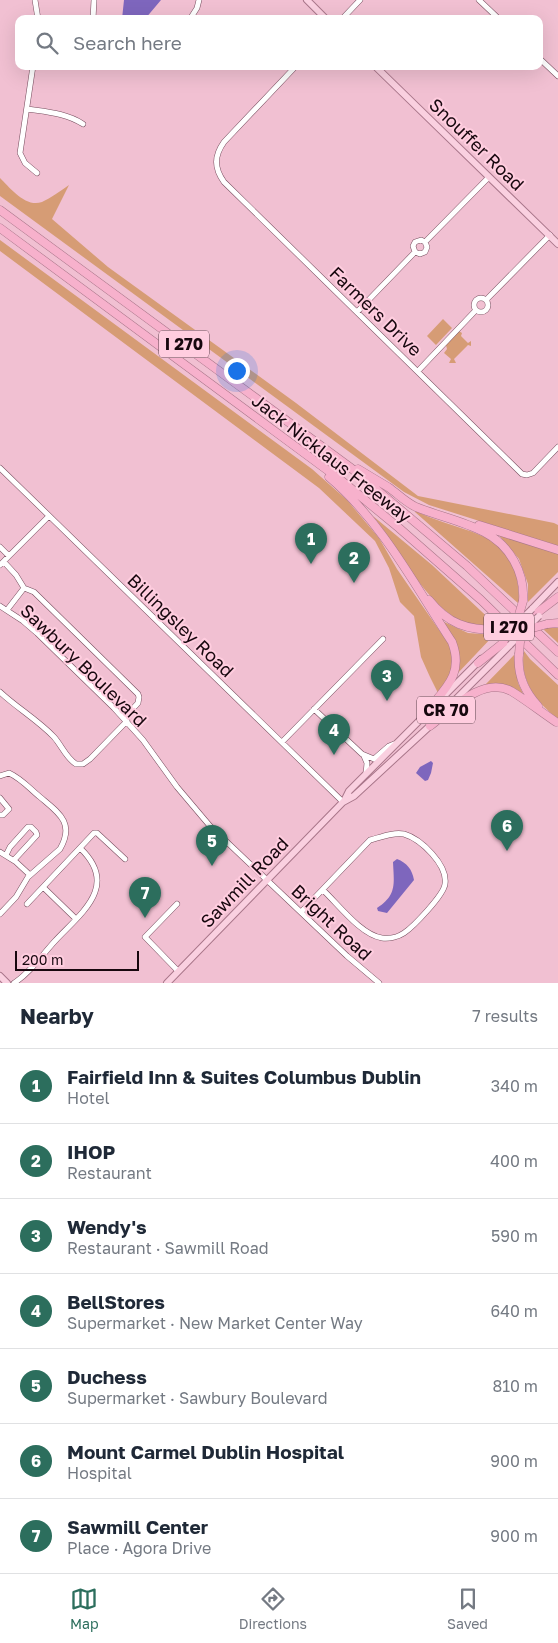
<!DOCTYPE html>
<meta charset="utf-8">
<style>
:root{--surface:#fff;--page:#f2f2f3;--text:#1f2937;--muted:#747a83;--line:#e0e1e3;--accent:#2c6e5d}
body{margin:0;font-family:"Golos Text",sans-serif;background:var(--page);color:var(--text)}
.scale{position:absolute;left:15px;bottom:12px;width:124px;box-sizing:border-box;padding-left:5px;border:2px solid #17070e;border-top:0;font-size:14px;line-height:18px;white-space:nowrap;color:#17070e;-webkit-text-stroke:4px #ffcddf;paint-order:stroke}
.you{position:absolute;left:236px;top:370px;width:18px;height:18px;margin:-12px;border:4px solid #fff;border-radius:50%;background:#1a73e8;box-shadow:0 0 0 8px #1a73e833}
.badge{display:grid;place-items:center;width:32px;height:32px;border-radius:50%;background:var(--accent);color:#fff;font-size:16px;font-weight:700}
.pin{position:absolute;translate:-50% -41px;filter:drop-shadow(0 1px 2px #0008)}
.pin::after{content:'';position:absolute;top:26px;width:18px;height:15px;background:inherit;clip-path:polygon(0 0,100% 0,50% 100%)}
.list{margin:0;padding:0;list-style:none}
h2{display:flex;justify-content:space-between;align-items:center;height:65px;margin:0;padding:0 20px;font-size:21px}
h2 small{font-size:16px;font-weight:400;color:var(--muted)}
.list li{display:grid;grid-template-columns:32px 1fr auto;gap:15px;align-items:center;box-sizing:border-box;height:75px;padding:0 20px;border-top:1px solid var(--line)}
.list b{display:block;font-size:19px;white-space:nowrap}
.list p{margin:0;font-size:16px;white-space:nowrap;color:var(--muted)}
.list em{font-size:16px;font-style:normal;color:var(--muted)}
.icon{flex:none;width:28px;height:28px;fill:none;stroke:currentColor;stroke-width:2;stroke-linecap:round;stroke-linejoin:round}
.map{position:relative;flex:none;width:558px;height:983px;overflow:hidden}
.search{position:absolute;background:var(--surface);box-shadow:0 5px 20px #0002;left:15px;right:15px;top:15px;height:55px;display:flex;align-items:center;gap:12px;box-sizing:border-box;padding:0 18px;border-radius:10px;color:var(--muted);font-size:19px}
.sheet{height:590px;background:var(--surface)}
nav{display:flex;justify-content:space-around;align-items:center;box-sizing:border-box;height:70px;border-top:1px solid var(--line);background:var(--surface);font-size:14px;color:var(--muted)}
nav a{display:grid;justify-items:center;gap:2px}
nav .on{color:var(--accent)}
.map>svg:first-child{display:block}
.green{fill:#d69c75}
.water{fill:#7e66bd}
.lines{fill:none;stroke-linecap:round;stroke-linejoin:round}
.minor-casing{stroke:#774d5e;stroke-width:6}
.major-casing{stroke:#a9768a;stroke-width:8}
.highway-casing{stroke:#a9768a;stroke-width:9}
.minor{stroke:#fff;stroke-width:5}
.major{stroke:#fad0e0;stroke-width:6}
.highway{stroke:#f7b1cc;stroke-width:8}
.major-bridge-casing{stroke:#a9768a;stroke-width:8;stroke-linecap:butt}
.highway-bridge-casing{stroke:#a9768a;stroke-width:9;stroke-linecap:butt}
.major-bridge{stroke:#fad0e0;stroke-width:6}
.highway-bridge{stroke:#f7b1cc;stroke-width:8}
.labels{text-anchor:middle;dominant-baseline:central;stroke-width:4;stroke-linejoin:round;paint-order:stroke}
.shield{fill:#ffcddf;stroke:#5d424d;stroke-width:1}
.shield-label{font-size:16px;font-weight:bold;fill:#17070e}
.street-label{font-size:18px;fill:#17070e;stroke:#ffcddf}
</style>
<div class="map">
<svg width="558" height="983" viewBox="0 0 558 983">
<rect width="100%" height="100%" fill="#f1c0d2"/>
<path class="green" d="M0,178C10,188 26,208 42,202C51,198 60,191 69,185L52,219L108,267L296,403L418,496L554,523L558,525V546L429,505L404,492L0,196Z
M0,240L312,469L347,500L379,538L397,569L448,643C457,667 452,674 438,693L430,677L421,657L414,616L400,602L389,568L375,541L319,488L0,251Z
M443,319L452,328L436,345L427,336Z
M459,331L462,333L461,336L468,343L471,341V346L468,345L454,359L456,363H449L451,359L444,353L447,349L446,345Z
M416,511C467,537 520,527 519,604L415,512Z
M373,516L432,565L497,626C487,627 476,628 466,624C425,605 400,550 373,516Z
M497,533L558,554V572L528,602V584L519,559Z
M442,621L468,633L494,635L458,673L459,653Z
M545,628H558V643L544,630Z
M524,651L530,659L558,685V719C536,702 519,680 524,651Z
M514,655L518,683L525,698L484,686Z"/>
<path class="water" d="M124,0H161L145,19H122Z
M431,761L433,763L431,773L428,780L425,781L416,773L420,767Z
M397,859C407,863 412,869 414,880L387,913L378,911L377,908C397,895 394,884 393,862Z"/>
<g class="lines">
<g class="minor-casing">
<path id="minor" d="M35,0L38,19
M479,0L499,19
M93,19L94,0
M190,19L197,8L199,0
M342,19L360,0
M539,58L558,76
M33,66L20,153L25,163L37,173
M296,66L224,142C214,156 214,168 224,182L522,474L527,475L533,473L558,447
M27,109C47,112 66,113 83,124
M425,242L489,177
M415,252L420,254L425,252L427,247L425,242
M415,252L413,246L415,242L421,240L425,242
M474 305a7 7 0 1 1 14 0a7 7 0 1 1-14 0Z
M486,300L550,235
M357,312L415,252
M418,371L476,310
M0,468L343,802
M0,547L9,556
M4,562L16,575L24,588L34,592L138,694L139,697L138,703L124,718
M0,565L49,516
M0,606L23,621L37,633L114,708L143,740L177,787L210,826L347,956L379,983
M7,610L24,588
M0,692C17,708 38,720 54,737C62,746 66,758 76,764H83L90,759L127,721
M314,709L362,754L374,759L389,746L394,744
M282,742L383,639
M364,756L367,763L366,774
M0,776L9,773C22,779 30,789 40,797C59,813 75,823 60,849L28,877L16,897L0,914
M0,798L9,809L3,815H0
M0,852L16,862L30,875
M6,855L10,847L28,827H31L36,832L37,835L14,860
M43,887L76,919
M27,904L94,833H97L125,859
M177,904L145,937L178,971
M301,912L370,840C381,837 393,832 404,834C421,839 448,865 445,884C444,895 413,927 404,933C398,937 389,939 382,938C361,935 338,904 323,890
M14,983C30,973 42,955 55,941C81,913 120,886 80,848"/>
</g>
<g class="major-casing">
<path id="major" d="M307,0L326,19
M375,66L558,244
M532,609L558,582
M442,698L481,659
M447,708L510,645
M344,801L349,791L426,714
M0,976L7,983
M167,983L343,802L354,796L432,724"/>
</g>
<g class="highway-casing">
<path id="highway" d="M0,210L351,468L467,566L558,652
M0,228L342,481L399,528L481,600L558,675
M358,469C368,475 378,481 388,487C397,493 405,502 416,507C438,516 463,521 484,532C510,545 525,573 523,601
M329,477C382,522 414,584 452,642C465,676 443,690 423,716
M479,525L558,550
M429,600C448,624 467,630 497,630
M529,619L558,597
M547,624L558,623
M519,654C517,674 524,691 538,706
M478,663L513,635
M430,726C451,710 482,676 511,691C526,700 541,712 556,722"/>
</g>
<use href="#minor" class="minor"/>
<use href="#major" class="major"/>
<use href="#highway" class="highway"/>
<g class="major-bridge-casing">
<path id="major-bridge" d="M503,638L532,609
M510,645L539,616"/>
</g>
<g class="highway-bridge-casing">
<path id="highway-bridge" d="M497,630L521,622
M522,631L547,624
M513,635L523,601
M519,654L520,642L529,619"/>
</g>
<use href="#major-bridge" class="major-bridge"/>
<use href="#highway-bridge" class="highway-bridge"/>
</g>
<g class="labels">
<g class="shield">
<rect x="159" y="330.5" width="50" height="27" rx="4"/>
<rect x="484" y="613.5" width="50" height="27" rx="4"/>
<rect x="417" y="696.5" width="58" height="27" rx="4"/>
</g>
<g class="shield-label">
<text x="184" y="344">I 270</text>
<text x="509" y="627">I 270</text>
<text x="446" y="710">CR 70</text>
</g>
<g class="street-label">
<text transform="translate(477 144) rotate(44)">Snouffer Road</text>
<text transform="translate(376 311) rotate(44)">Farmers Drive</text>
<text transform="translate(332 458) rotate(38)">Jack Nicklaus Freeway</text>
<text transform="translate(181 625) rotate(44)">Billingsley Road</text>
<text transform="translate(84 665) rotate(44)">Sawbury Boulevard</text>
<text transform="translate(244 882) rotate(-46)">Sawmill Road</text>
<text transform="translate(332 922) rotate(43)">Bright Road</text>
</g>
</g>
</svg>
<div class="scale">200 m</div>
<div class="you"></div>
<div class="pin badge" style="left:311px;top:564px">1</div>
<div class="pin badge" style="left:354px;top:583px">2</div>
<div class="pin badge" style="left:387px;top:701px">3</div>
<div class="pin badge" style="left:334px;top:755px">4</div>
<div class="pin badge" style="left:212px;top:866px">5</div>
<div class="pin badge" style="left:507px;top:851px">6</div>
<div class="pin badge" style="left:145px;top:918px">7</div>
<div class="search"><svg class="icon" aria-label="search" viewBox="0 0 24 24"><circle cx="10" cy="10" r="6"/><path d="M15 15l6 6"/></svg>Search here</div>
</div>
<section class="sheet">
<h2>Nearby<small>7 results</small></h2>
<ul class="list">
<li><span class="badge">1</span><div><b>Fairfield Inn &amp; Suites Columbus Dublin</b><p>Hotel</p></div><em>340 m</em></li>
<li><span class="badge">2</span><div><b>IHOP</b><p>Restaurant</p></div><em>400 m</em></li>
<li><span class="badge">3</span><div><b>Wendy's</b><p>Restaurant · Sawmill Road</p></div><em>590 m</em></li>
<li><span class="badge">4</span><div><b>BellStores</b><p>Supermarket · New Market Center Way</p></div><em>640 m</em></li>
<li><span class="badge">5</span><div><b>Duchess</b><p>Supermarket · Sawbury Boulevard</p></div><em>810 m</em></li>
<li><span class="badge">6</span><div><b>Mount Carmel Dublin Hospital</b><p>Hospital</p></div><em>900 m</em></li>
<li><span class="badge">7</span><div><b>Sawmill Center</b><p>Place · Agora Drive</p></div><em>900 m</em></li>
</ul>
</section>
<nav>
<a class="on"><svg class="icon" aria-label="map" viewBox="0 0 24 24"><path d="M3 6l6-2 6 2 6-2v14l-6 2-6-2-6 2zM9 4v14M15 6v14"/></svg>Map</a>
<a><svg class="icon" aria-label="directions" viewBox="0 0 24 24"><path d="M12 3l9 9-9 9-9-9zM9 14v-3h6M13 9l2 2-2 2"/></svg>Directions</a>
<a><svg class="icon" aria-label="saved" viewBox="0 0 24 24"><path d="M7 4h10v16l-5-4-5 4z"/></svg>Saved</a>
</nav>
